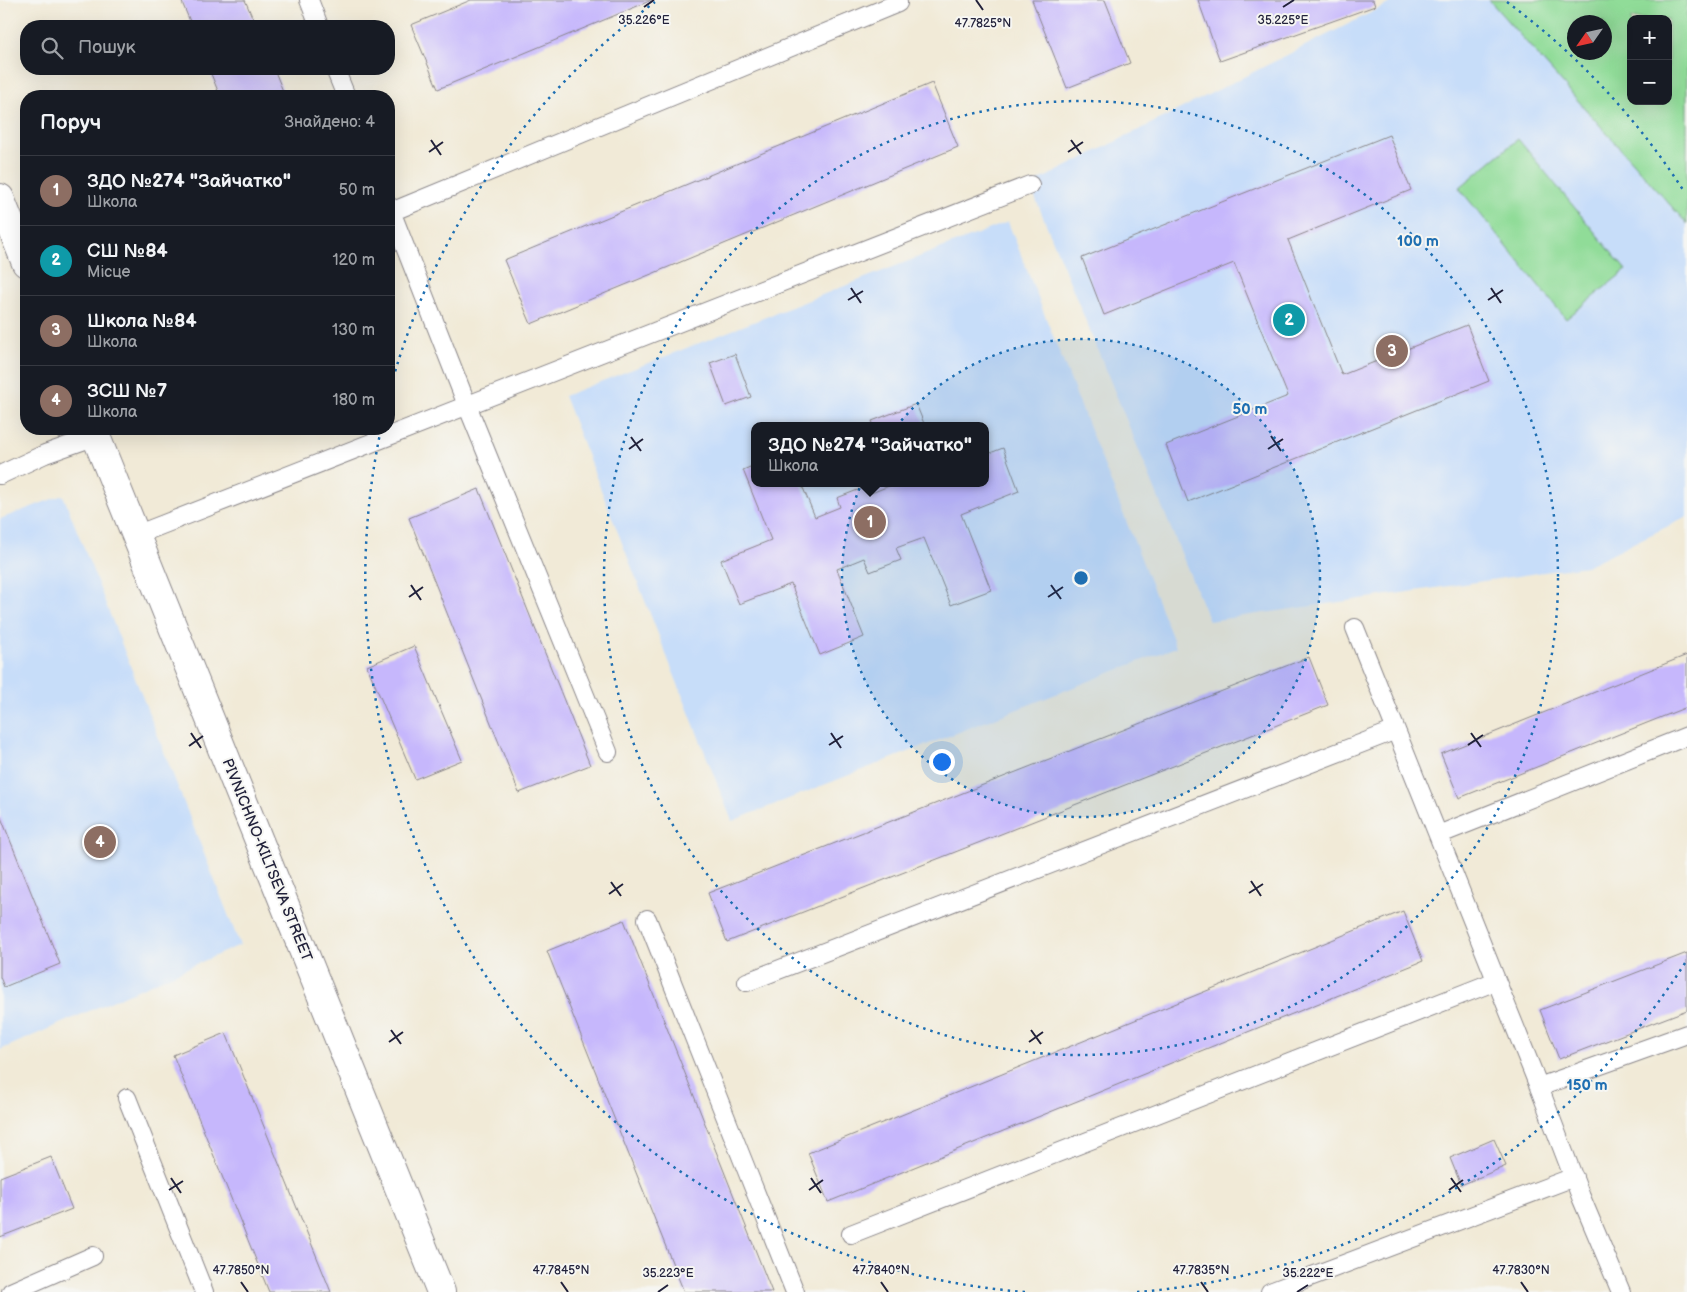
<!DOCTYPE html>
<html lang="uk">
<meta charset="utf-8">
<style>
:root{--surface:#171b24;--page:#20242c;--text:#f1f3f6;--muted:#9ea1a6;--line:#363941;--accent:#1f6fb2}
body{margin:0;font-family:"Balsamiq Sans",sans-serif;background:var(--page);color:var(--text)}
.controls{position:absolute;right:15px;top:15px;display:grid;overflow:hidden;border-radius:10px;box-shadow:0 5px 20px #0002}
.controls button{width:45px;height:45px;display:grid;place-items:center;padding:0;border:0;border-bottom:1px solid var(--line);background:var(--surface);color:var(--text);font:25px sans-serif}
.compass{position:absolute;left:1567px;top:15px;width:45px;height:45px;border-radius:50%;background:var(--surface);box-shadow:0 5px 20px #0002;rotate:236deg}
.you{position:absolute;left:941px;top:761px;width:18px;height:18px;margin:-12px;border:4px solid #fff;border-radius:50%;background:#1a73e8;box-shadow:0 0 0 8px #1a73e833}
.badge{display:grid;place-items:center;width:32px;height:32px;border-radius:50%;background:var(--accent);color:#fff;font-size:16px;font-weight:700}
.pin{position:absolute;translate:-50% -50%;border:2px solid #fff;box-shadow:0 1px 5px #0006}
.popup{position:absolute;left:751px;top:422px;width:238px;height:65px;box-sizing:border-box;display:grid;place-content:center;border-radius:10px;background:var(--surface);filter:drop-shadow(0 1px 4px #0005);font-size:16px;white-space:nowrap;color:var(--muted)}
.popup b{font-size:19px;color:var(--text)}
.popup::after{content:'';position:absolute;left:50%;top:100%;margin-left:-10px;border:10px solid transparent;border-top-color:var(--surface)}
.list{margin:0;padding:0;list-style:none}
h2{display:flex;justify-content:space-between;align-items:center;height:65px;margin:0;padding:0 20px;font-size:21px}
h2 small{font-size:16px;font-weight:400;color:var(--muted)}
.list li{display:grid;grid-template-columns:32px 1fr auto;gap:15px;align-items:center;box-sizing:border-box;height:70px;padding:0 20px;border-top:1px solid var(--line)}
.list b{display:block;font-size:19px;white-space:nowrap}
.list p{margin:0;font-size:16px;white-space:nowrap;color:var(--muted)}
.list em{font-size:16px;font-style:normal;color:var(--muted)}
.icon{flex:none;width:28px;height:28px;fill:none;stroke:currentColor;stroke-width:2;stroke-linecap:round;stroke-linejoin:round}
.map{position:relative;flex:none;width:1687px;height:1292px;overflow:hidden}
.search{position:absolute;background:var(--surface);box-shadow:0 5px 20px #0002;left:20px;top:20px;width:375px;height:55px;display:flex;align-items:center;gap:12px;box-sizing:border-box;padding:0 18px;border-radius:20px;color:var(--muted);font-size:19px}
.panel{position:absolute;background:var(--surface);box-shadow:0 5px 20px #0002;left:20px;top:90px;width:375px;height:345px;border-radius:20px}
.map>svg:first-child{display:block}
.built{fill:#c7ddf9;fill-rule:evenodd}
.green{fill:#90dc98;stroke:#597f6a;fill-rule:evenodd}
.building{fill:#c6b7fc}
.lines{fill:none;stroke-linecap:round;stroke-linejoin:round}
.service-casing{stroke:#8a8689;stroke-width:20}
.minor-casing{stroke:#8a8689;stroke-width:30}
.service{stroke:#fff;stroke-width:18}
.minor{stroke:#fff;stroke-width:28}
.ticks{fill:none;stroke:#22223b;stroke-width:2}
.ring{fill:none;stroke:#1f6fb2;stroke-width:2.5;stroke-dasharray:2.5 5}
.labels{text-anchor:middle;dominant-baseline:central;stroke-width:4;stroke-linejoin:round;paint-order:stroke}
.street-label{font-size:15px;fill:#22223b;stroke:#f6f6f2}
.ticks-label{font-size:12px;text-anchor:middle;fill:#22223b;stroke:#f6f6f2;stroke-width:4;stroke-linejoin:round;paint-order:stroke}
.centre{fill:#1f6fb2;stroke:#f6f6f2;stroke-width:2.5}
.ring-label{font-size:15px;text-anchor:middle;font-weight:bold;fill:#1f6fb2;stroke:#f6f6f2;stroke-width:4;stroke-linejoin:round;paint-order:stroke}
</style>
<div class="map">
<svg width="1687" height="1292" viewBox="0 0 1687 1292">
<rect width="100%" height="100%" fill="#f6f6f2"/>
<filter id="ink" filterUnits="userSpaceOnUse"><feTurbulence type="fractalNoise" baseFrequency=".02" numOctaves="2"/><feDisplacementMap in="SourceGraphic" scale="10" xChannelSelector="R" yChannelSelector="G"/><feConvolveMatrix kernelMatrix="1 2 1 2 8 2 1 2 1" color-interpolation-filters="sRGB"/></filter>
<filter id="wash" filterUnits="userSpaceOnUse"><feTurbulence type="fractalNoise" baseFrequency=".0096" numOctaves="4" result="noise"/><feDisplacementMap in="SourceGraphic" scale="20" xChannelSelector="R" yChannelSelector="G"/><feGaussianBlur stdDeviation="1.12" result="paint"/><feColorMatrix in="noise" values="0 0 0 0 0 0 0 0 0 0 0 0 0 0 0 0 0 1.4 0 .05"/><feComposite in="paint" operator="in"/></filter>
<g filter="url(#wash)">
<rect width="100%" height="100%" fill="#f1ead7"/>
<path class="built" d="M1396,0H1687V517L1586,566L1209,621L1030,185ZM1631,19H1668V101H1631ZM1574,22H1604V52H1574Z
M1008,222L1176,647L732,821L564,396ZM755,426H985V483H755Z
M63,495L240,945L0,1050V519Z"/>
<path class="green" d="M1489,0H1687V224ZM1631,19H1668V101H1631ZM1574,22H1604V52H1574Z
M1518,139L1626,270L1566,319L1459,188Z"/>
<g id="blocks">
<path class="building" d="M181,0H245L256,26H192Z
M471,0H652L438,89L411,25Z
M1032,0H1105L1130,63L1067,88Z
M1198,0H1373L1375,6L1220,61Z
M209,69H274L285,96H220Z
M932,83L958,147L531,324L504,260Z
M1389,135L1411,190L1288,240L1342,375L1467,325L1489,381L1188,502L1166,445L1288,396L1234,263L1104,315L1082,258Z
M735,354L751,397L726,406L710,363Z
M916,404L925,426H874L872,421Z
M1003,448L1019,491L961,514L991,590L951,605L924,538L896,548L901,560L870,572L864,558L837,569L864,637L820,655L791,584L739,604L721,560L771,540L743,470L755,465V483H801L815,517L840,507L837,498L868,486L871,493L897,483H985V455Z
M479,489L590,765L519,793L409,518Z
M414,646L462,760L415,779L367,666Z
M1687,655V707L1459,798L1441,754Z
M1309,657L1328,705L727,942L708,893Z
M0,815L60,964L4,987L0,977Z
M1403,911L1423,961L828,1202L808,1153Z
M624,920L772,1292H684L547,951Z
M1687,953V1010L1559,1059L1540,1010Z
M226,1033L331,1292H269L173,1055Z
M1494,1139L1506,1166L1461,1185L1450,1158Z
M51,1157L72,1209L0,1237V1177Z"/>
</g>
</g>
<g filter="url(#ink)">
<use href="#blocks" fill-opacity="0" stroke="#8a8689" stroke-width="1"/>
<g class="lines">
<g class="service-casing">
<path id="service" d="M309,0L319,26
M335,69L346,96
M389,206L467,405L608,752
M391,212L898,3
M0,475L45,454L96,436
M136,535L1030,185
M1355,628L1539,1087
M1438,835L1687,736
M647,919L795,1292
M747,982L1396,730
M127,1098L204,1292
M851,1234L1496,981
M11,1292L93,1256
M1270,1292L1574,1177
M1621,1292L1581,1197L1539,1087L1687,1034"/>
</g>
<g class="minor-casing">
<path id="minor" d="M0,198L26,263
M93,429L441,1292"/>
</g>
<use href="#service" class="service"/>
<use href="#minor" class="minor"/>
</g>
</g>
<path class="ticks" d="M976,0L983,10M644,7L654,0M1283,7L1294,0M431,140L441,155M1071,140L1081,154M429,152L443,142M1068,152L1083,142M851,288L861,303M1491,288L1501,303M848,300L863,291M1488,300L1503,290M1271,436L1281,451M631,437L641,451M629,449L643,439M1268,449L1283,439M411,585L421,600M1051,585L1061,599M409,597L423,587M1048,597L1063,587M191,733L201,748M831,733L841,748M1471,733L1481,747M829,745L843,736M1468,745L1483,735M189,746L203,736M1251,881L1261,896M611,882L621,896M1249,893L1263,884M609,894L623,884M391,1030L401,1044M1031,1030L1041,1044M389,1042L403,1032M1029,1042L1043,1032M171,1178L181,1193M811,1178L821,1193M1451,1178L1461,1192M169,1190L183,1181M809,1190L823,1180M1449,1190L1463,1180M241,1282L248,1292M561,1282L568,1292M881,1282L888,1292M1201,1282L1208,1292M1521,1282L1528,1292M658,1292L668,1285M1297,1292L1308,1285"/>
<circle cx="1081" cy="578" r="239" fill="#1f6fb2" fill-opacity=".12"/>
<g class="ring">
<circle cx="1081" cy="578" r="239"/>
<circle cx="1081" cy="578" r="477"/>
<path d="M1685 963A716 716 0 0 1 1137 1292M1025 1292A716 716 0 0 1 381 429M389 393A716 716 0 0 1 655 2M1507 2A716 716 0 0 1 1685 193"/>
</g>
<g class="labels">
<g class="street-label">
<text transform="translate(267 860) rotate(68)">PIVNICHNO-KILTSEVA STREET</text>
</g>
</g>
<g class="ticks-label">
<text x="644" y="24">35.226°E</text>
<text x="1283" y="24">35.225°E</text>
<text x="983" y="27">47.7825°N</text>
<text x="241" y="1274">47.7850°N</text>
<text x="561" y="1274">47.7845°N</text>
<text x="881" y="1274">47.7840°N</text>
<text x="1201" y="1274">47.7835°N</text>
<text x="1521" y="1274">47.7830°N</text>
<text x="668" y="1277">35.223°E</text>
<text x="1308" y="1277">35.222°E</text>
</g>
<circle cx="1081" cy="578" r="8" class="centre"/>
<g class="ring-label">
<text x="1418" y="246">100 m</text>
<text x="1250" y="414">50 m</text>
<text x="1587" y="1090">150 m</text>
</g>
</svg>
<div class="controls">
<button>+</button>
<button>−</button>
</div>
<svg class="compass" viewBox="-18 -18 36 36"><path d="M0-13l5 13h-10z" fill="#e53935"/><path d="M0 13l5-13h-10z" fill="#9ea1a6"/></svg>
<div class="you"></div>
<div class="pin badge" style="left:870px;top:522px;background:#8d6e63">1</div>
<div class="popup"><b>ЗДО №274 &quot;Зайчатко&quot;</b>Школа</div>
<div class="pin badge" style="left:1289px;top:320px;background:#0f9aa8">2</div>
<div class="pin badge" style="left:1392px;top:351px;background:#8d6e63">3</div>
<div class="pin badge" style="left:100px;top:842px;background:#8d6e63">4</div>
<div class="search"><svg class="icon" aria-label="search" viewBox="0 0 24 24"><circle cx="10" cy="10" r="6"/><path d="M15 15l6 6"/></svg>Пошук</div>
<section class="panel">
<h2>Поруч<small>Знайдено: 4</small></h2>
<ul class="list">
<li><span class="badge" style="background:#8d6e63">1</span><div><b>ЗДО №274 &quot;Зайчатко&quot;</b><p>Школа</p></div><em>50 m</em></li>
<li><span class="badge" style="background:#0f9aa8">2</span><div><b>СШ №84</b><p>Місце</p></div><em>120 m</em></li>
<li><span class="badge" style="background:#8d6e63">3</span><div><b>Школа №84</b><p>Школа</p></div><em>130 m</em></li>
<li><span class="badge" style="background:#8d6e63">4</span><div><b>ЗСШ №7</b><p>Школа</p></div><em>180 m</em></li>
</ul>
</section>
</div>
